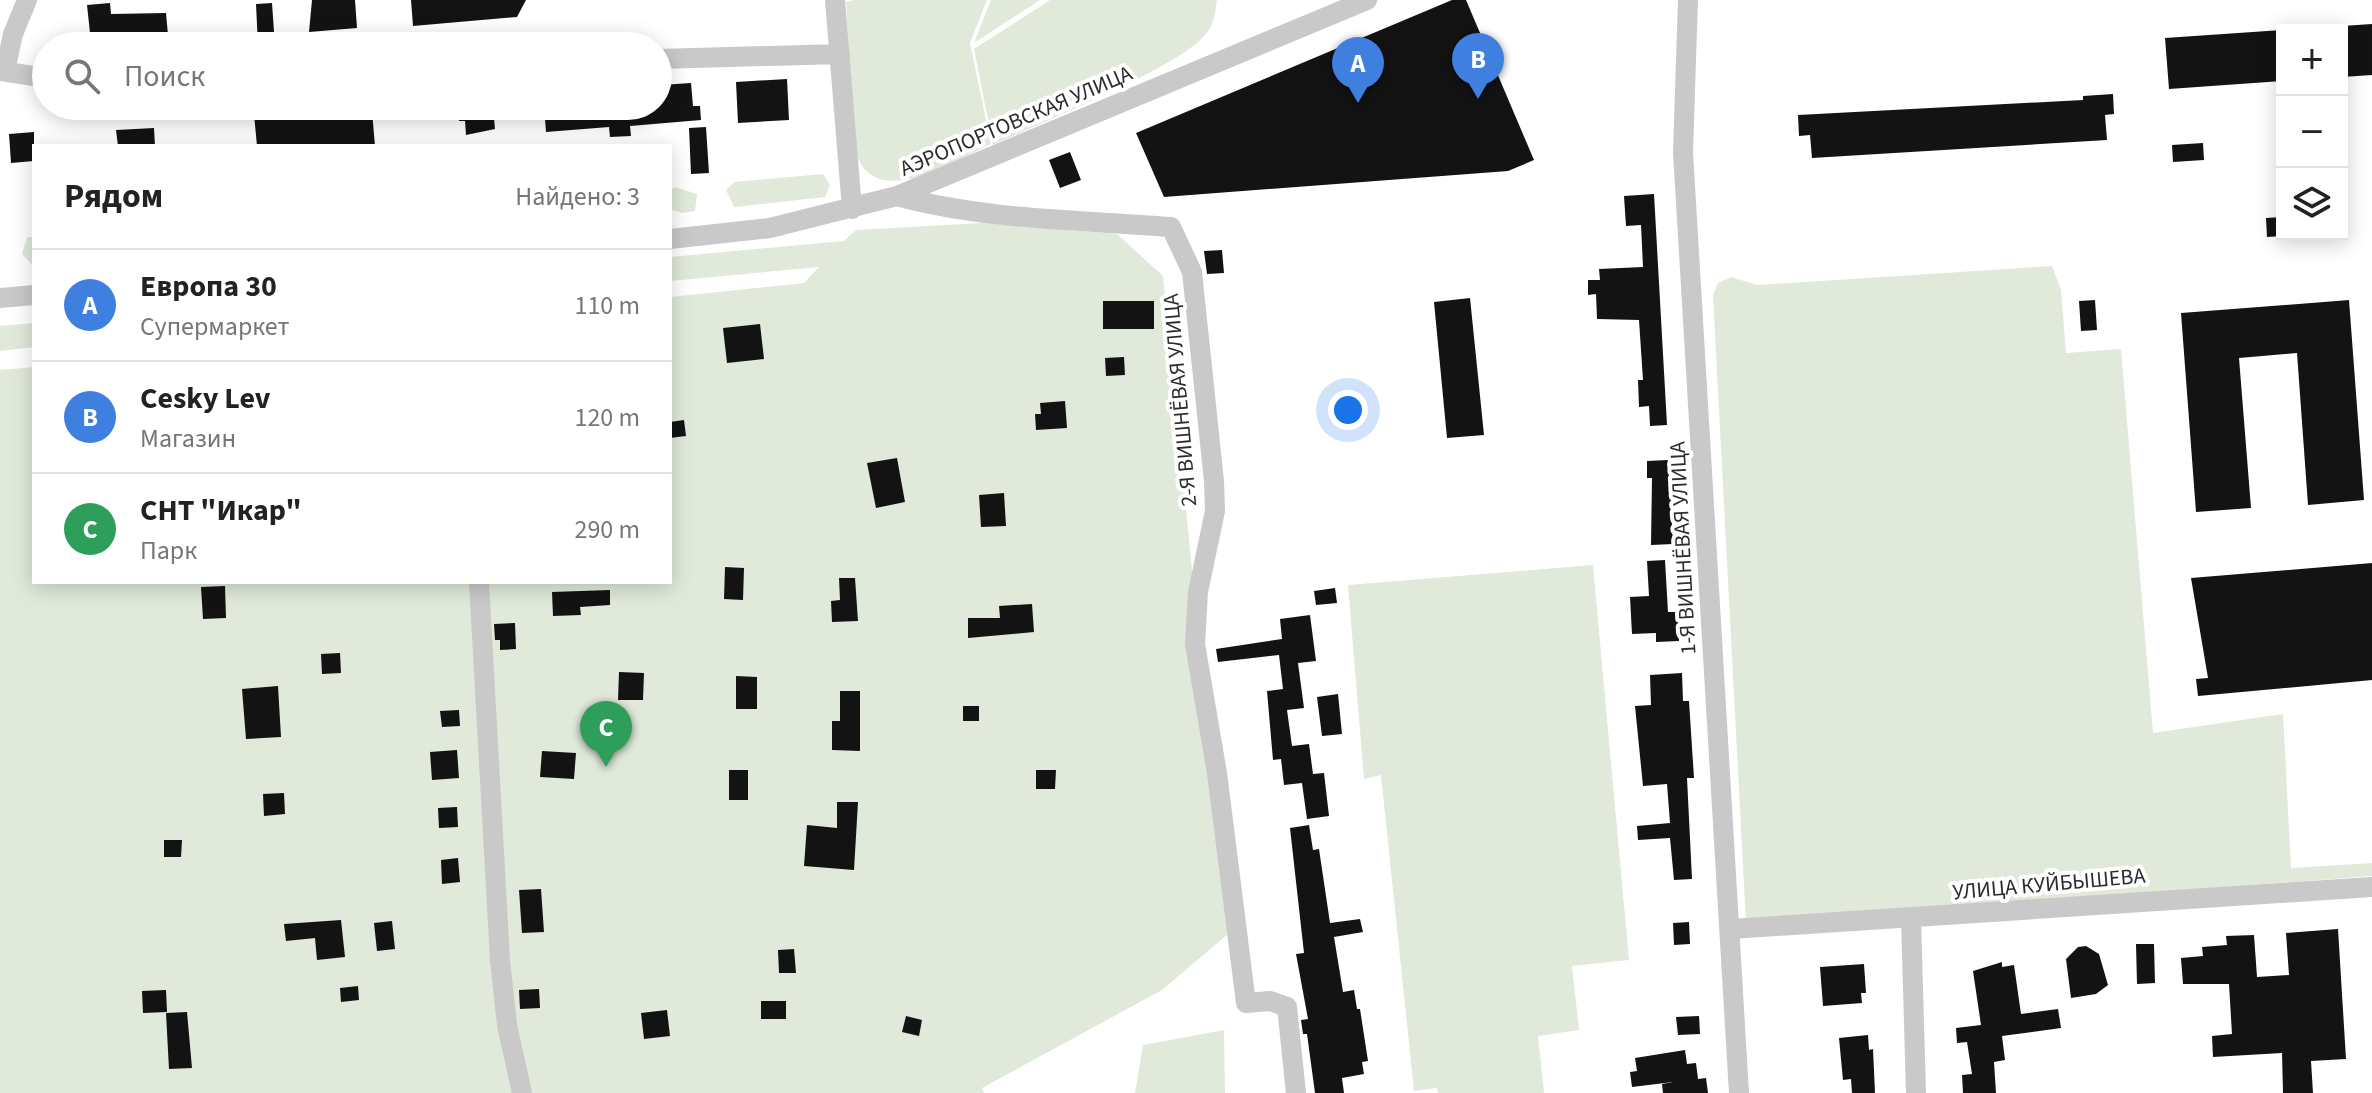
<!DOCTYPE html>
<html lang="ru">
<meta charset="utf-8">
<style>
:root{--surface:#fff;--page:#f6f6f6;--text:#222;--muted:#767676;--line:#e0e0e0;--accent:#111827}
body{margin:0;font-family:"Source Sans 3",sans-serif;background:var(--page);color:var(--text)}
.controls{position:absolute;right:24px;top:24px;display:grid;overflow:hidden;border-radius:0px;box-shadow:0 4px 20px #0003}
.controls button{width:72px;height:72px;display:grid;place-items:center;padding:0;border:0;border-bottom:2px solid var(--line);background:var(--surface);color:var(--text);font:40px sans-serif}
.you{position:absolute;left:1348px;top:410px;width:28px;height:28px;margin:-20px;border:6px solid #fff;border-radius:50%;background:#1a73e8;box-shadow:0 0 0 12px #1a73e833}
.badge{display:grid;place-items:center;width:52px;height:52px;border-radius:50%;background:var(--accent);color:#fff;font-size:26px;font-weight:700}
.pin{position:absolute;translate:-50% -66px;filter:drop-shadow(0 2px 4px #0008)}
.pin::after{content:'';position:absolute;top:42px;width:28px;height:24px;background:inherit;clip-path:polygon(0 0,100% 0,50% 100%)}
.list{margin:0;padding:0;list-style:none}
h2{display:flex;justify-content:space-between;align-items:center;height:104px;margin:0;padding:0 32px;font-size:34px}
h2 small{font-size:26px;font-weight:400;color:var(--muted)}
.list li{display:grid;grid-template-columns:52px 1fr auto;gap:24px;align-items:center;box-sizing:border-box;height:112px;padding:0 32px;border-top:2px solid var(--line)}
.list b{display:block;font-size:30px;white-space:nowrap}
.list p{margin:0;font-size:26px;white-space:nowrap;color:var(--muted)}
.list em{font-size:26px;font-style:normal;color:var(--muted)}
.icon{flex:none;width:44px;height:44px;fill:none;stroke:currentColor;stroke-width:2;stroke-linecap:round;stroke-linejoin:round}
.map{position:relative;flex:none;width:2372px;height:1093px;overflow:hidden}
.search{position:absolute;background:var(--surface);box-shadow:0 4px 20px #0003;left:32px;top:32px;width:640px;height:88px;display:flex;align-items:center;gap:20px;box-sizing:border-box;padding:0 28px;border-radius:44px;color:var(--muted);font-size:30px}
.panel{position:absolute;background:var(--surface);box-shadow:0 4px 20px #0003;left:32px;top:144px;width:640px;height:440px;border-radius:0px}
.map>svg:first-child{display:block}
.green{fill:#e0e9da}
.building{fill:#131313}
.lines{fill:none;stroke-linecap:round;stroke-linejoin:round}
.minor{stroke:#c9c9c9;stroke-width:20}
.labels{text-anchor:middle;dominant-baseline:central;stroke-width:8;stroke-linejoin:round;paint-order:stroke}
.street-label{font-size:22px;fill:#2c2c2c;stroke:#fff}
</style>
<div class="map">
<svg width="2372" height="1093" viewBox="0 0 2372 1093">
<rect width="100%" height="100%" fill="#fff"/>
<path class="green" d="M854,0H987L970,43L991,144C949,163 866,218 853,141L846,2Z
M991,0H1040L974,43Z
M1050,0H1217C1215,13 1214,24 1206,34C1180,67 1038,124 993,145L974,49Z
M823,174L830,185L825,197L734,207L726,190L735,182Z
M675,187L697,194L695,211L682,213L670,209V190Z
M981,223L1117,234L1163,276L1228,934L1162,990L982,1088L984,1093H0V370L34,367V582H670V297L804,283L819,267L670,281V257L844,241L856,230Z
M27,237H34V267L22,254Z
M2052,266L2061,290L2066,353L2121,349L2153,733L2283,714L2291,868L2372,863V876L1746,923L1713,296L1718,283L1731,277L1757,285Z
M34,323V347L0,351V326Z
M1593,565L1629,960L1572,966L1579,1030L1538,1036L1544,1093H1438L1437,1088L1414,1091L1381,775L1364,779L1348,585Z
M1224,1030L1225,1093H1135L1143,1045Z"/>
<path class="building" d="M312,0H355L357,28L309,32Z
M411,0H526L517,17L413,26Z
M1452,0H1466L1534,160L1508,171L1164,197L1136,133Z
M110,3L111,14L166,13L169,46H149L148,38L103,42L90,33L87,5Z
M272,3L275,46H258L256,4Z
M2372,24V75L2342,77V26Z
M2282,30V81L2169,89L2165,38Z
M787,79L789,120L738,123L736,82Z
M691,83L693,106H700L701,120L630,126L631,136L610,137L609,127L546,132L544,106H658L661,85Z
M2113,94L2114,114L2105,115L2107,140L1812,158L1810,135L1799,136L1798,115L2083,100V96Z
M457,106H504L505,116L494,118L495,129L466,135L465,121H459Z
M372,111L375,146H257L254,114Z
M706,127L709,173L691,174L689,128Z
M154,128L155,146H118L116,130Z
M34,132V161L11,163L9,134Z
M2203,143L2204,160L2173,162L2172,145Z
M1070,152L1081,180L1060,188L1049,160Z
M1654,194L1667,425L1650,426L1649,406L1639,407L1638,380H1643L1639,320L1597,319L1596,294L1588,295V280H1600L1599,269L1643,267L1641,225L1626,226L1624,196Z
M2282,217V236L2267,237L2266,218Z
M1222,250L1224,273L1207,274L1204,251Z
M1470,298L1484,435L1447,438L1434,302Z
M2095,300L2097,330L2081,331L2079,301Z
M2349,300L2364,500L2308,505L2297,353L2239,358L2251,508L2196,512L2181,313Z
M1103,301H1154V329H1103Z
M760,324L764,359L727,363L723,328Z
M1124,357L1125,375L1106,376L1105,358Z
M1065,401L1067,428L1036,430L1035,414H1041L1040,403Z
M684,420L686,436L670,438V422Z
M897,458L905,502L876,508L867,463Z
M1668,460L1670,490L1682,489L1683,505L1671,506L1673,544L1651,545L1652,478H1647V461Z
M1004,493L1006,526L981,527L979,495Z
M1665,560L1668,612H1678L1679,641L1656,642V633L1632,634L1630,597L1649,596L1647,561Z
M2372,563V680L2198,696L2196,679L2208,678L2191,578Z
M725,567L744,568L743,600L724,599Z
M839,578H855L858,621L832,622L831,601L840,600Z
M225,586L226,618L203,619L201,587Z
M1335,588L1337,603L1316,605L1314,591Z
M610,590V605L580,607L581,615L553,616L552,592Z
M1032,604L1034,632L968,638V618H1000L999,606Z
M1310,615L1316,661L1298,663L1304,708L1287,710L1292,746L1309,744L1313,774L1324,773L1329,816L1307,819L1302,783L1284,785L1281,759L1273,760L1267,691L1283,689L1279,655L1218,662L1216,649L1282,639L1280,619Z
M515,623L516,649L500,650V640H495L494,624Z
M340,653L341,673L322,674L321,654Z
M619,672L644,673L643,700H618Z
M1682,673L1683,701H1689L1694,778H1687L1692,879L1674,880L1670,838L1638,840L1637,826L1670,823L1667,784L1643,786L1635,706L1651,705L1650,675Z
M736,676L757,677V709H736Z
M278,686L281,737L246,739L242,689Z
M840,691H860V751L832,750V721H840Z
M1338,694L1342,734L1322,736L1317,697Z
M963,706H979V721H963Z
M459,710L460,726L442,727L440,711Z
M457,750L459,778L432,780L430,752Z
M542,751L576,753L574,779L540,777Z
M729,770H748V800H729Z
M1036,770H1056L1055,789H1036Z
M284,793L285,814L264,816L263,794Z
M837,802H858L854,870L804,866L807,825L837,828Z
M457,807L458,827L439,828L438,808Z
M1309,825L1313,850L1319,849L1330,923L1360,919L1363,932L1334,937L1343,992L1354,990L1357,1009H1360L1368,1061L1362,1062L1364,1074L1342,1078L1344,1093H1315L1307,1034H1303L1301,1020L1308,1019L1296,954L1304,953L1290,828Z
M164,840H182L181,857H164Z
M458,858L460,882L442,884L441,860Z
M541,889L544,932L522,933L519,890Z
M341,920L345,957L317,960L315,938L286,941L284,924Z
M392,921L395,949L377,951L374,923Z
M1689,922L1690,944L1674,945L1673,923Z
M2338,929L2346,1059L2311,1061L2313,1093H2283L2282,1053L2213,1057L2212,1036L2232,1034L2229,984H2183L2181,958L2203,956L2202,947L2227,945L2226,936L2254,935L2257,977L2289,975L2286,933Z
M2136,944H2154L2155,983L2137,984Z
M2086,946L2099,954L2108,985L2096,994L2071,998L2066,959L2078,947Z
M794,949L796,973H779L778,950Z
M2002,962V967L2014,965L2021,1014L2058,1009L2061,1028L2002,1036L2005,1060L1994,1062L1996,1093H1963L1962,1075L1972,1074L1967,1042L1957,1043L1956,1028L1981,1025L1973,971Z
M1864,964L1866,993H1861L1862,1003L1823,1006L1820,967Z
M358,986L359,1000L341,1002L340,988Z
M539,989L540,1008L520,1009L519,990Z
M166,990L167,1012L143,1013L142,991Z
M761,1001H786V1019H761Z
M667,1010L670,1036L644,1039L641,1013Z
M187,1012L192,1068L169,1069L166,1013Z
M906,1016L922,1020L919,1036L902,1032Z
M1699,1016L1700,1034L1678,1035L1676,1017Z
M1868,1035L1869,1050L1873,1049L1875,1093H1852L1851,1079L1843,1080L1839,1038Z
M1685,1050L1687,1064L1696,1063L1698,1079L1706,1078L1708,1093H1663L1662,1084L1673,1082L1632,1087L1630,1072L1637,1071L1635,1058Z"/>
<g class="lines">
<path class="minor" d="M835,0L852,209
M1688,0L1683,152L1739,1093
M658,59L840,54
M0,71L46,78
M5,71L13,34L27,0
M897,196C985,220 1080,220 1171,227L1192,272L1214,481L1215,511L1198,592L1195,644L1217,773L1246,1003L1270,1001L1287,1007L1296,1093
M670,239L770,228L897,196L1367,0
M0,298L34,295
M479,582L500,960L507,1025L522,1093
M1911,919L1916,1093
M1730,929L2372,887"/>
</g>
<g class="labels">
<g class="street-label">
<text transform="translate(1016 121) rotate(-23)">АЭРОПОРТОВСКАЯ УЛИЦА</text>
<text transform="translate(1180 400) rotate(-95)">2-Я ВИШНЁВАЯ УЛИЦА</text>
<text transform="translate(1683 548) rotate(-93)">1-Я ВИШНЁВАЯ УЛИЦА</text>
<text transform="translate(2049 884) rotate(-5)">УЛИЦА КУЙБЫШЕВА</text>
</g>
</g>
</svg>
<div class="controls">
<button>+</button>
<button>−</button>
<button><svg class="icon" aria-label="layers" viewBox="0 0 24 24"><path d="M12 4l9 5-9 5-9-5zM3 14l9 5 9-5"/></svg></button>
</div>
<div class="you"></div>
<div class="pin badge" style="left:1358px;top:103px;background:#3f7fe0">A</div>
<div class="pin badge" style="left:1478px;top:99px;background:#3f7fe0">B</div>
<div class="pin badge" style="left:606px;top:767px;background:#2e9e5b">C</div>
<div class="search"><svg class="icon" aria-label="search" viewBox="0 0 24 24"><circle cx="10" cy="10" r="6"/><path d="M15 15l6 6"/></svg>Поиск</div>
<section class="panel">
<h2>Рядом<small>Найдено: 3</small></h2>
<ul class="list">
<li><span class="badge" style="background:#3f7fe0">A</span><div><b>Европа 30</b><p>Супермаркет</p></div><em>110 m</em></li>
<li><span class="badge" style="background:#3f7fe0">B</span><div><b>Cesky Lev</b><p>Магазин</p></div><em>120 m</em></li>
<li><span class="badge" style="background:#2e9e5b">C</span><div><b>СНТ &quot;Икар&quot;</b><p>Парк</p></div><em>290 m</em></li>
</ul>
</section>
</div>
